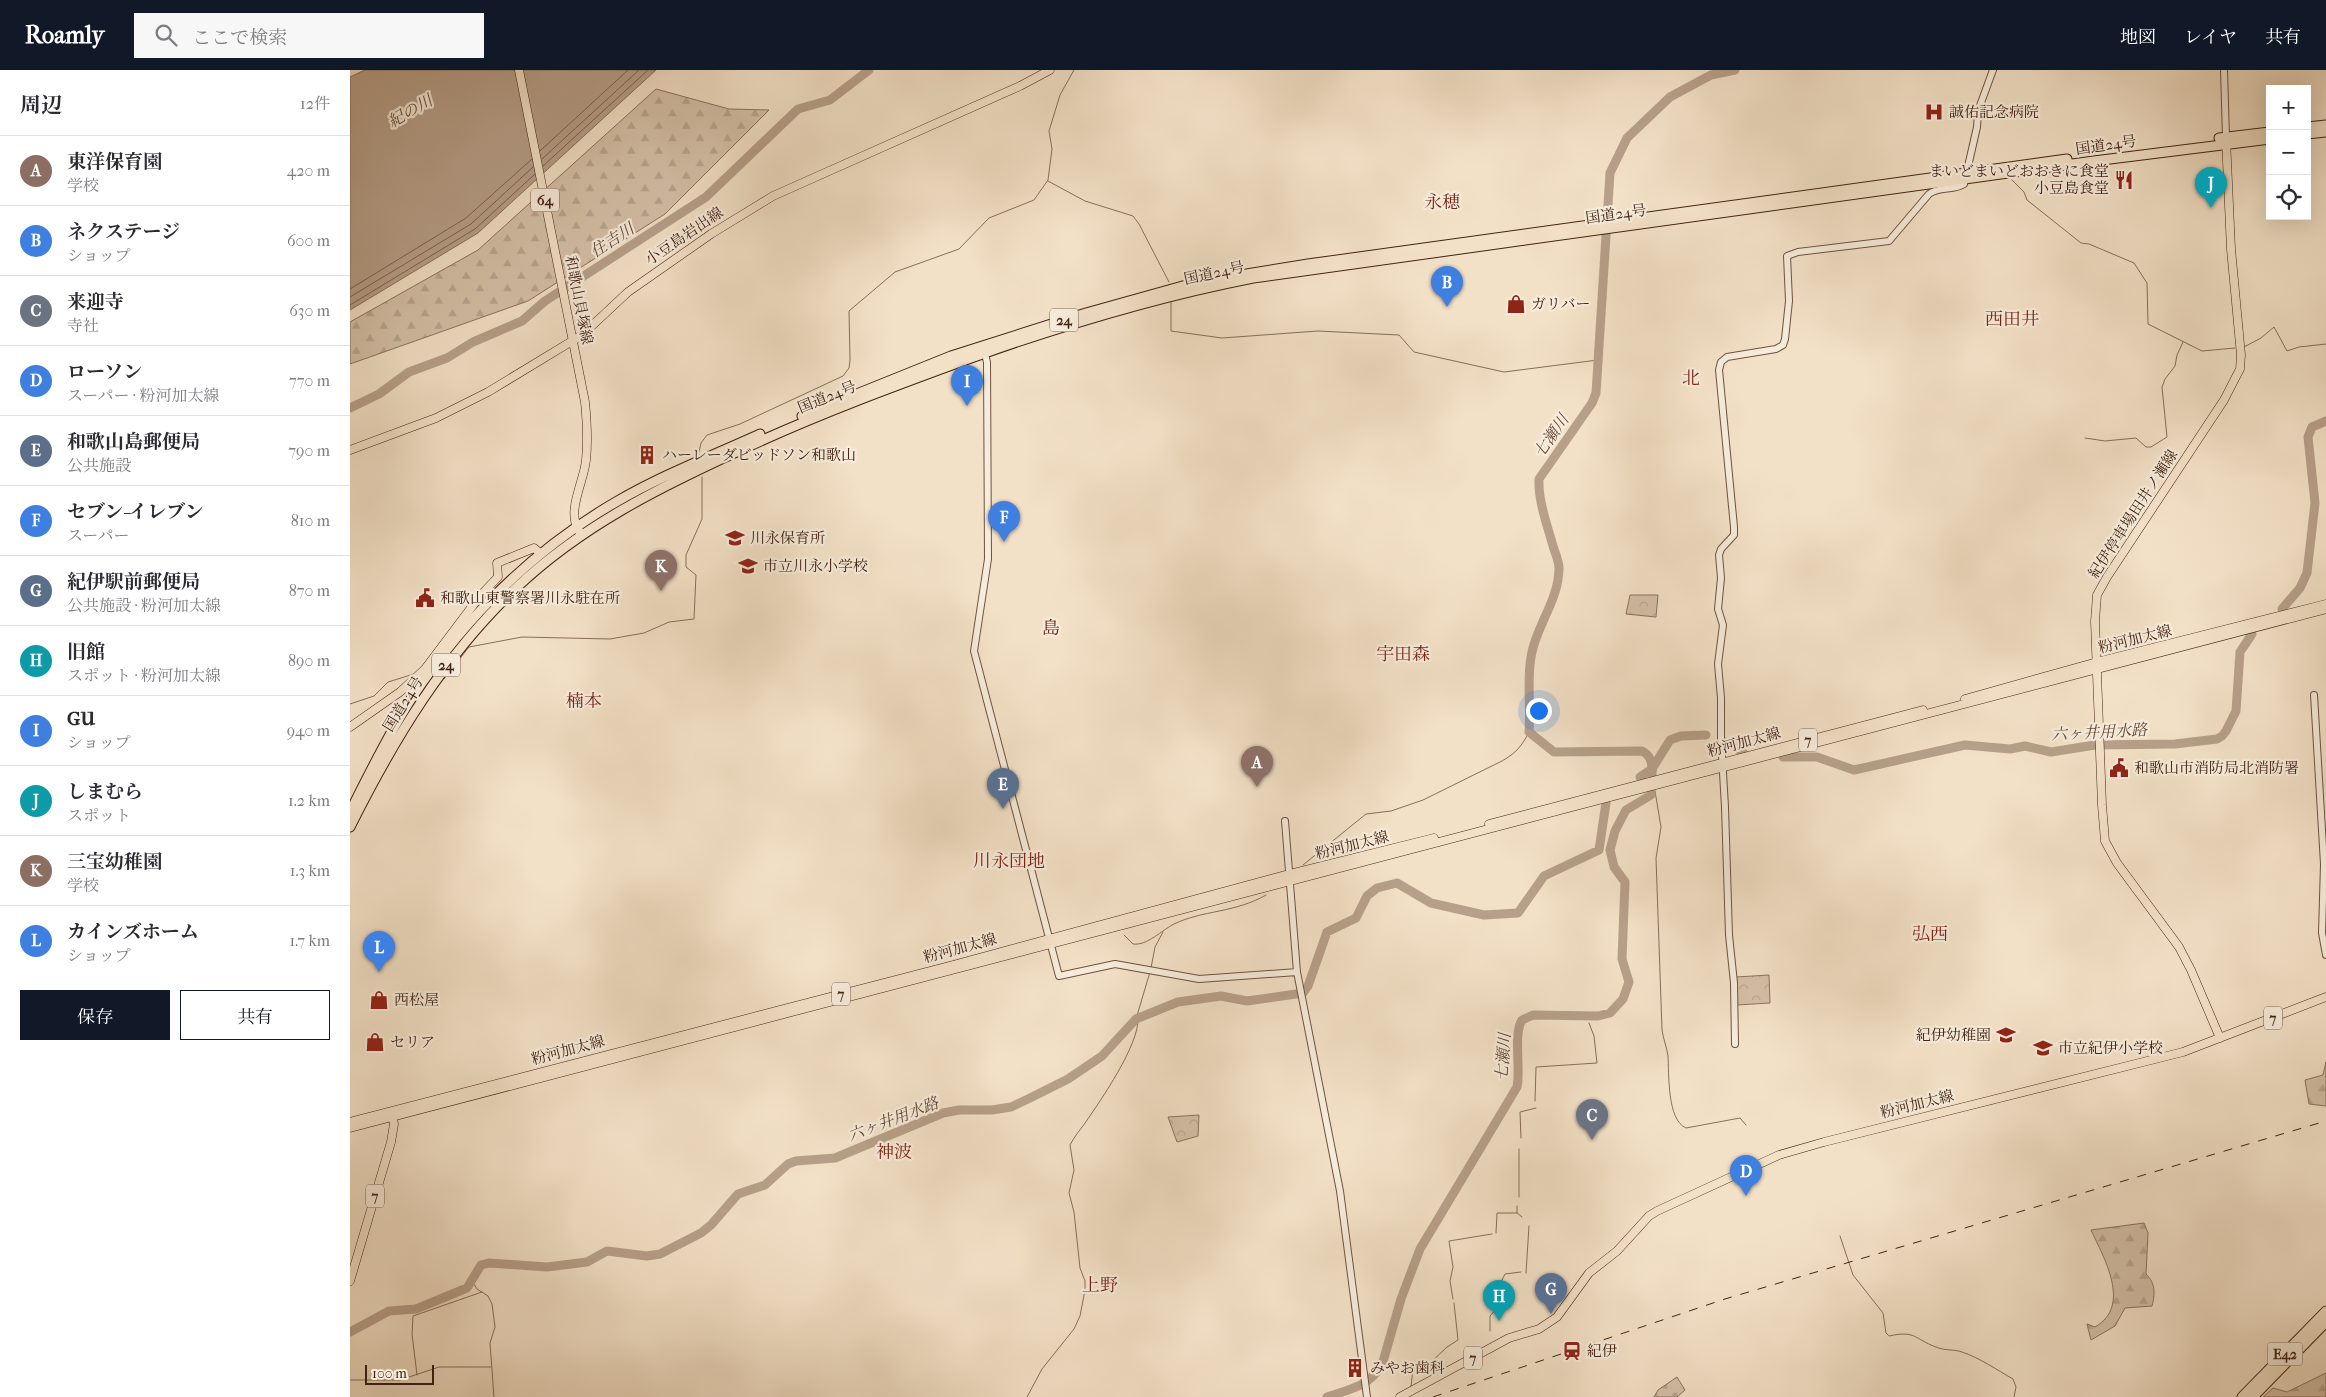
<!DOCTYPE html>
<html lang="ja">
<meta charset="utf-8">
<style>
:root{--surface:#fff;--page:#f7f7f7;--text:#2b2b33;--muted:#7c7c81;--line:#e1e1e2;--accent:#111827}
body{margin:0;font-family:"IM FELL French Canon","Noto Serif JP",serif;background:var(--page);color:var(--text)}
.controls{position:absolute;right:15px;top:15px;display:grid;overflow:hidden;border-radius:0px;box-shadow:0 5px 20px #0002}
.controls button{width:45px;height:45px;display:grid;place-items:center;padding:0;border:0;border-bottom:1px solid var(--line);background:var(--surface);color:var(--text);font:25px sans-serif}
.scale{position:absolute;left:15px;bottom:12px;width:69px;box-sizing:border-box;padding-left:5px;border:2px solid #422214;border-top:0;font-size:14px;line-height:18px;white-space:nowrap;color:#422214;-webkit-text-stroke:4px #f7ecdb;paint-order:stroke}
.you{position:absolute;left:1188px;top:640px;width:18px;height:18px;margin:-12px;border:4px solid #fff;border-radius:50%;background:#1a73e8;box-shadow:0 0 0 8px #1a73e833}
.badge{display:grid;place-items:center;width:32px;height:32px;border-radius:50%;background:var(--accent);color:#fff;font-size:16px;font-weight:700}
.pin{position:absolute;translate:-50% -41px;filter:drop-shadow(0 1px 2px #0008)}
.pin::after{content:'';position:absolute;top:26px;width:18px;height:15px;background:inherit;clip-path:polygon(0 0,100% 0,50% 100%)}
.list{margin:0;padding:0;list-style:none}
h2{display:flex;justify-content:space-between;align-items:center;height:65px;margin:0;padding:0 20px;font-size:21px}
h2 small{font-size:16px;font-weight:400;color:var(--muted)}
.list li{display:grid;grid-template-columns:32px 1fr auto;gap:15px;align-items:center;box-sizing:border-box;height:70px;padding:0 20px;border-top:1px solid var(--line)}
.list b{display:block;font-size:19px;white-space:nowrap}
.list p{margin:0;font-size:16px;white-space:nowrap;color:var(--muted)}
.list em{font-size:16px;font-style:normal;color:var(--muted)}
.actions{display:flex;gap:10px;padding:15px 20px}
.actions a{flex:1;padding:11px 0;border:1px solid var(--accent);border-radius:0px;text-align:center;font-size:18px;color:var(--accent)}
.actions .main{background:var(--accent);color:#fff}
.icon{flex:none;width:28px;height:28px;fill:none;stroke:currentColor;stroke-width:2;stroke-linecap:round;stroke-linejoin:round}
.map{position:relative;flex:none;width:1976px;height:1327px;overflow:hidden}
header{display:flex;align-items:center;gap:30px;box-sizing:border-box;height:70px;padding:0 25px;background:var(--accent);color:#fff}
header strong{font-size:24px}
nav{display:flex;gap:28px;margin-inline-start:auto;font-size:18px}
.search{width:350px;height:45px;background:var(--page);display:flex;align-items:center;gap:12px;box-sizing:border-box;padding:0 18px;border-radius:0px;color:var(--muted);font-size:19px}
main{display:flex}
aside{flex:1;background:var(--surface)}
.map>svg:first-child{display:block}
.forest{fill:url(#forest-firs);stroke:#8c725e}
.cemetery{fill:url(#cemetery-stones);stroke:#8c725e}
.park{fill:url(#park-crowns);stroke:#8c725e}
.water{fill:#b7a08a;stroke:#886e5b}
.lines{fill:none;stroke-linecap:round;stroke-linejoin:round}
.shore{stroke:#7c614f;stroke-width:1}
.stream{stroke:#886e5b;stroke-width:1}
.river{stroke:#b7a08a;stroke-width:9}
.minor-casing{stroke:#6e5241;stroke-width:8}
.major-casing{stroke:#422214;stroke-width:9}
.highway-casing{stroke:#422214;stroke-width:11}
.minor{stroke:#f7ecdb;stroke-width:6}
.major{stroke:#f3e1c7;stroke-width:8}
.highway{stroke:#f3e1c7;stroke-width:9}
.rail{stroke:#422214;stroke-width:1;stroke-dasharray:9 9;stroke-linecap:butt}
.labels{text-anchor:middle;dominant-baseline:central;stroke-width:4.5;stroke-linejoin:round;paint-order:stroke}
.shield{fill:#f7ecdb;stroke:#785f50;stroke-width:1}
.shield-label{font-size:14px;font-weight:bold;fill:#422214}
.poi-label{font-size:15px;fill:#422214;stroke:#f7ecdb;text-anchor:start}
.street-label{font-size:15px;fill:#422214;stroke:#f7ecdb}
.water-label{font-size:16px;font-style:italic;fill:#654837;stroke:#f7ecdb}
.quarter-label{font-size:18px;fill:#7a1f14;stroke:#f7ecdb}
</style>
<header>
<strong>Roamly</strong>
<div class="search"><svg class="icon" aria-label="search" viewBox="0 0 24 24"><circle cx="10" cy="10" r="6"/><path d="M15 15l6 6"/></svg>ここで検索</div>
<nav><a>地図</a><a>レイヤ</a><a>共有</a></nav>
</header>
<main>
<aside>
<h2>周辺<small>12件</small></h2>
<ul class="list">
<li><span class="badge" style="background:#8d6e63">A</span><div><b>東洋保育園</b><p>学校</p></div><em>420 m</em></li>
<li><span class="badge" style="background:#3f7fe0">B</span><div><b>ネクステージ</b><p>ショップ</p></div><em>600 m</em></li>
<li><span class="badge" style="background:#6b7280">C</span><div><b>来迎寺</b><p>寺社</p></div><em>630 m</em></li>
<li><span class="badge" style="background:#3f7fe0">D</span><div><b>ローソン</b><p>スーパー · 粉河加太線</p></div><em>770 m</em></li>
<li><span class="badge" style="background:#5c6f8a">E</span><div><b>和歌山島郵便局</b><p>公共施設</p></div><em>790 m</em></li>
<li><span class="badge" style="background:#3f7fe0">F</span><div><b>セブン-イレブン</b><p>スーパー</p></div><em>810 m</em></li>
<li><span class="badge" style="background:#5c6f8a">G</span><div><b>紀伊駅前郵便局</b><p>公共施設 · 粉河加太線</p></div><em>870 m</em></li>
<li><span class="badge" style="background:#0f9aa8">H</span><div><b>旧館</b><p>スポット · 粉河加太線</p></div><em>890 m</em></li>
<li><span class="badge" style="background:#3f7fe0">I</span><div><b>GU</b><p>ショップ</p></div><em>940 m</em></li>
<li><span class="badge" style="background:#0f9aa8">J</span><div><b>しまむら</b><p>スポット</p></div><em>1.2 km</em></li>
<li><span class="badge" style="background:#8d6e63">K</span><div><b>三宝幼稚園</b><p>学校</p></div><em>1.3 km</em></li>
<li><span class="badge" style="background:#3f7fe0">L</span><div><b>カインズホーム</b><p>ショップ</p></div><em>1.7 km</em></li>
</ul>
<div class="actions"><a class="main">保存</a><a>共有</a></div>
</aside>
<div class="map">
<svg width="1976" height="1327" viewBox="0 0 1976 1327">
<defs>
<pattern id="forest-firs" width="22" height="20" patternUnits="userSpaceOnUse" patternTransform="scale(1.25)"><rect width="22" height="20" fill="#d5c1a9"/><path d="M5 1l3.5 6h-7zM16 11l3.5 6h-7z" fill="#b8a691"/></pattern>
<pattern id="cemetery-stones" width="16" height="16" patternUnits="userSpaceOnUse" patternTransform="scale(1.25)"><rect width="16" height="16" fill="#d5c1a9"/><path d="M2 7V4a2 2 0 0 1 4 0v3zM10 15v-3a2 2 0 0 1 4 0v3z" fill="#b8a691"/></pattern>
<pattern id="park-crowns" width="20" height="18" patternUnits="userSpaceOnUse" patternTransform="scale(1.25)"><rect width="20" height="18" fill="#d5c1a9"/><path d="M2 6a3 3 0 1 1 6 0M12 15a3 3 0 1 1 6 0" fill="none" stroke="#b8a691"/></pattern>
</defs>
<rect width="100%" height="100%" fill="#f3e1c7"/>
<filter id="stains"><feTurbulence type="fractalNoise" baseFrequency=".004" numOctaves="4"/><feColorMatrix values="0 0 0 0 .2 0 0 0 0 .09 0 0 0 0 .02 0 0 0 .5 -.17"/></filter>
<radialGradient id="worn" r=".72"><stop offset=".6" stop-color="#630" stop-opacity="0"/><stop offset="1" stop-color="#630" stop-opacity=".3"/></radialGradient>
<path class="forest" d="M306,19L379,39L419,40L315,144L178,231L0,294V252L128,180Z
M1976,992V1036L1959,1034L1955,1010L1973,1005Z
M1794,1153L1798,1163L1796,1204C1806,1214 1805,1224 1802,1236L1775,1238L1765,1256L1741,1270L1737,1254L1745,1257C1782,1236 1754,1188 1741,1160Z
M1976,1303V1327H1913L1923,1318L1937,1322Z"/>
<path class="cemetery" d="M1327,1307L1335,1320L1327,1327H1304L1308,1320Z"/>
<path class="park" d="M1280,525H1308L1306,547L1276,544Z
M1419,905L1420,933L1387,935L1386,907Z
M849,1045L848,1066L827,1072L818,1047Z"/>
<path class="water" d="M15,0H306L128,163L0,240V7Z"/>
<g class="lines">
<path class="shore" d="M190,81L278,0
M192,89L289,0
M193,96L298,0
M0,219L116,148L182,89
M0,227L121,154L183,97
M0,235L125,159L185,104"/>
<path class="stream" d="M1662,110L1674,122L1677,130L1731,173L1739,174L1784,193L1797,213L1798,254L1852,281L1885,278
M698,111L735,131L783,146L789,154L819,212
M821,232V261L872,268L968,261L1049,265L1064,282L1154,302L1248,290
M1894,277L1911,268L1924,257L1937,281L1949,277L1976,274
M1735,368L1755,371L1786,368L1796,377H1801L1817,367L1812,317L1815,309L1825,296L1827,285L1833,272
M349,382L351,373L357,365L390,354L493,306L499,298L500,290L499,241L545,202L609,179L639,148L684,130L698,110L702,79L699,61L710,25L724,0
M94,609L119,577L172,567L260,569L294,563L319,552L344,549L346,505L336,497V485L352,449V407
M0,634L24,626L38,612L64,604
M1305,705L1309,687
M1305,721L1311,757L1306,788L1312,960C1313,968 1317,978 1318,986C1319,1004 1317,1050 1336,1058L1390,1048L1396,1055
M953,795L1016,744L1041,741L1073,730L1152,691C1166,683 1172,676 1179,662
M774,865L783,874C797,876 812,860 824,854C853,840 885,843 916,825
M801,898L805,877L813,862
M786,949L800,902
M1185,1031L1186,997L1247,993L1244,966L1239,953
M1171,1068L1170,1042L1186,1038
M1169,1079V1127
M1167,1143L1172,1147
M1146,1163L1147,1143H1167V1136
M1490,1166L1503,1205L1533,1243L1536,1263L1539,1266C1566,1260 1564,1269 1586,1277C1595,1281 1604,1279 1612,1282C1630,1288 1647,1300 1663,1309L1666,1317L1664,1327
M1176,1203L1179,1156
M122,1211L127,1219L138,1226L142,1234L145,1257L140,1273L144,1327
M1103,1229L1100,1211L1103,1197L1099,1171L1142,1164
M1151,1232L1149,1216L1155,1204L1171,1202
M1140,1261V1246L1147,1238
M67,1305L62,1264L63,1246L132,1222
M0,1310H50L89,1297H141
M1061,1317L1063,1298H1075L1097,1277L1108,1270L1104,1233
M677,1327L692,1299L724,1259L730,1246L735,1220V1211L730,1198L724,1142L719,1123L724,1100L720,1075C724,1067 730,1060 735,1053C751,1030 789,975 788,949"/>
<path class="river" d="M0,338L29,324L59,302L97,288L123,272L172,251L195,231L356,127L448,39L480,30L519,0
M1932,539L1950,518L1957,503L1965,433L1958,367L1962,357L1976,351
M1375,672L1393,682
M1433,687H1467L1504,700L1615,675L1660,679L1675,676L1701,682L1745,675L1825,674L1867,669L1872,666L1876,661L1886,641L1890,582L1902,564
M1302,704C1302,694 1302,686 1292,681L1204,682L1179,662C1181,636 1176,603 1183,578C1190,551 1209,527 1209,498C1209,491 1205,483 1203,476C1197,454 1188,431 1189,409L1242,333L1246,323L1260,103L1277,68L1320,27L1361,5L1385,0
M1290,707L1302,699L1320,670L1331,666L1356,665
M0,1262L39,1241L66,1239L117,1218L131,1195L139,1193L197,1197L237,1192L257,1181L297,1186L310,1184L351,1163L361,1155L388,1124L415,1115L438,1094L446,1091L485,1088L593,1043L609,1040H642L661,1037L678,1029L718,1009L752,986L786,949L828,932L871,926L897,931L953,923L958,916L977,862L1006,848L1017,826L1027,818L1047,813L1081,833L1134,845L1168,843L1194,806L1249,780L1256,733
M977,1327C1000,1319 1018,1317 1032,1295L1051,1229L1070,1179L1167,1017C1171,999 1163,964 1172,950L1183,945L1248,946L1260,943L1273,929L1279,912L1272,889L1275,812L1264,797L1260,780L1265,761L1276,740L1301,725V721"/>
<g class="minor-casing">
<path id="minor" d="M1874,0L1876,67
M634,280L637,292L638,489L624,581L709,906L765,894L849,909L947,902
M1964,625L1974,794L1972,863L1976,885
M935,751L947,902L990,1121L1017,1327
M1385,974L1384,913L1379,865L1375,737L1371,668V628L1368,594L1373,555L1368,539L1371,508L1369,485L1371,479L1384,465V457L1369,300L1371,292L1377,287L1426,279L1433,275L1435,269L1439,231L1437,186L1448,182L1539,171L1579,124C1589,116 1604,121 1614,114L1627,57L1628,41L1643,0"/>
</g>
<g class="major-casing">
<path id="major" d="M169,0L235,332C237,352 238,371 236,390C234,412 216,441 229,461
M0,380L86,348L138,322L232,265L278,222L361,164L423,126L670,16L700,0
M1615,629L1747,592L1976,534
M0,657L50,622L75,599L130,526L148,507L147,493L184,478L190,483
M1139,754L1573,640
M1870,968L1841,900L1829,877L1767,793L1755,771L1752,735L1745,551L1747,525L1757,507L1874,330L1890,299L1891,285L1881,179L1876,69
M0,1052L603,895L939,804L1084,768
M0,1058L1976,539
M0,1211L41,1072L44,1054L42,1044
M1050,1327L1159,1268L1189,1259L1207,1247L1239,1203L1267,1181L1299,1146L1307,1141L1429,1085L1474,1072L1833,982L1976,927"/>
</g>
<g class="highway-casing">
<path id="highway" d="M1957,57L1976,55
M1957,64L1976,62
M1869,68L1920,62
M452,346L601,286L736,243L847,212L958,194L1717,89
M0,742C19,704 38,665 61,629C114,549 183,480 266,432C312,405 362,386 410,364
M0,757C44,669 94,586 166,518C231,456 310,417 391,380C470,343 550,314 632,284C720,253 811,226 903,208L1744,91L1920,69
M1892,1327L1976,1241
M1903,1327L1976,1252"/>
</g>
<use href="#minor" class="minor"/>
<use href="#major" class="major"/>
<use href="#highway" class="highway"/>
<path class="rail" d="M1083,1327L1375,1229L1976,1051"/>
</g>
<defs>
<g id="hospital-bare" transform="scale(1.5)"><path d="M-5-5h3v3.5h4V-5h3V5h-3V1.5h-4V5h-3Z" fill="#8f2418" stroke="#f7ecdb" stroke-width="2.5" paint-order="stroke"/></g>
<g id="restaurant-bare" transform="scale(1.5)"><path d="M-5-6h1v4h1v-4h1v4h1v-4h1v5L-1.5 .5V6h-2V.5L-5-1ZM5-6V6H3V1.5H1.5Q1.5-4 5-6Z" fill="#8f2418" stroke="#f7ecdb" stroke-width="2.5" paint-order="stroke"/></g>
<g id="shop-bare" transform="scale(1.5)"><path d="M-5-2.5h2.3a2.7 3.5 0 0 1 5.4 0H5L5.5 6h-11ZM-1.5-2.5h3a1.5 2.3 0 0 0-3 0Z" fill="#8f2418" stroke="#f7ecdb" stroke-width="2.5" paint-order="stroke"/></g>
<g id="building-bare" transform="scale(1.5)"><path d="M-4-6H4V6H1V3H-1V6H-4ZM-2.5-4.3h1.7v1.8h-1.7ZM.8-4.3h1.7v1.8H.8ZM-2.5-1h1.7V.8h-1.7ZM.8-1h1.7V.8H.8Z" fill="#8f2418" stroke="#f7ecdb" stroke-width="2.5" paint-order="stroke"/></g>
<g id="school-bare" transform="scale(1.5)"><path d="M0-5L7-2L0 1L-7-2ZM-4 1L0 2.5L4 1V4Q0 6-4 4Z" fill="#8f2418" stroke="#f7ecdb" stroke-width="2.5" paint-order="stroke"/></g>
<g id="civic-bare" transform="scale(1.5)"><path d="M-.6-6.5H3V-4.5H.6V-3L4-1V1h2V6H-6V1h2V-1L-.6-3ZM-1.2 2.5V6h2.4V2.5Z" fill="#8f2418" stroke="#f7ecdb" stroke-width="2.5" paint-order="stroke"/></g>
<g id="station-bare" transform="scale(1.5)"><path d="M-3-6H3Q5-6 5-4V2Q5 4 3 4L4.5 6H3L1.5 4h-3L-3 6H-4.5L-3 4Q-5 4-5 2V-4Q-5-6-3-6ZM-3.5-4v3h7v-3ZM-3.5 1v1.5H-2V1ZM2 1v1.5H3.5V1Z" fill="#8f2418" stroke="#f7ecdb" stroke-width="2.5" paint-order="stroke"/></g>
</defs>
<g fill-rule="evenodd">
<use href="#hospital-bare" x="1584" y="42"/>
<use href="#restaurant-bare" x="1774" y="110"/>
<use href="#shop-bare" x="1166" y="234"/>
<use href="#building-bare" x="297" y="385"/>
<use href="#school-bare" x="385" y="468"/>
<use href="#school-bare" x="398" y="496"/>
<use href="#civic-bare" x="75" y="528"/>
<use href="#civic-bare" x="1769" y="698"/>
<use href="#shop-bare" x="29" y="930"/>
<use href="#school-bare" x="1656" y="965"/>
<use href="#shop-bare" x="25" y="972"/>
<use href="#school-bare" x="1693" y="978"/>
<use href="#station-bare" x="1222" y="1281"/>
<use href="#building-bare" x="1005" y="1298"/>
</g>
<g class="labels">
<g class="shield">
<rect x="181" y="118.5" width="28" height="23" rx="4"/>
<rect x="700" y="238.5" width="28" height="23" rx="4"/>
<rect x="82" y="583.5" width="28" height="23" rx="4"/>
<rect x="1449" y="658.5" width="18" height="23" rx="4"/>
<rect x="482" y="912.5" width="18" height="23" rx="4"/>
<rect x="1914" y="936.5" width="18" height="23" rx="4"/>
<rect x="16" y="1114.5" width="18" height="23" rx="4"/>
<rect x="1917.5" y="1272.5" width="35" height="23" rx="4"/>
<rect x="1114" y="1276.5" width="18" height="23" rx="4"/>
</g>
<g class="shield-label">
<text x="195" y="130">64</text>
<text x="714" y="250">24</text>
<text x="96" y="595">24</text>
<text x="1458" y="670">7</text>
<text x="491" y="924">7</text>
<text x="1923" y="948">7</text>
<text x="25" y="1126">7</text>
<text x="1935" y="1284">E42</text>
<text x="1123" y="1288">7</text>
</g>
<g class="poi-label">
<text x="1599" y="42">誠佑記念病院</text>
<text x="1759" y="101" text-anchor="end">まいどまいどおおきに食堂<tspan x="1759" dy="17">小豆島食堂</tspan></text>
<text x="1181" y="234">ガリバー</text>
<text x="312" y="385">ハーレーダビッドソン和歌山</text>
<text x="400" y="468">川永保育所</text>
<text x="413" y="496">市立川永小学校</text>
<text x="90" y="528">和歌山東警察署川永駐在所</text>
<text x="1784" y="698">和歌山市消防局北消防署</text>
<text x="44" y="930">西松屋</text>
<text x="1641" y="965" text-anchor="end">紀伊幼稚園</text>
<text x="40" y="972">セリア</text>
<text x="1708" y="978">市立紀伊小学校</text>
<text x="1237" y="1281">紀伊</text>
<text x="1020" y="1298">みやお歯科</text>
</g>
<g class="street-label">
<text transform="translate(1756 75) rotate(-8)">国道24号</text>
<text transform="translate(1266 144) rotate(-8)">国道24号</text>
<text transform="translate(334 166) rotate(-34)">小豆島岩出線</text>
<text transform="translate(864 203) rotate(-12)">国道24号</text>
<text transform="translate(229 230) rotate(79)">和歌山貝塚線</text>
<text transform="translate(477 327) rotate(-22)">国道24号</text>
<text transform="translate(1783 444) rotate(-57)">紀伊停車場田井ノ瀬線</text>
<text transform="translate(1785 569) rotate(-14)">粉河加太線</text>
<text transform="translate(53 634) rotate(-58)">国道24号</text>
<text transform="translate(1394 672) rotate(-15)">粉河加太線</text>
<text transform="translate(1002 775) rotate(-14)">粉河加太線</text>
<text transform="translate(610 878) rotate(-15)">粉河加太線</text>
<text transform="translate(218 980) rotate(-15)">粉河加太線</text>
<text transform="translate(1567 1034) rotate(-14)">粉河加太線</text>
</g>
<g class="water-label">
<text transform="translate(60 41) rotate(-30)">紀の川</text>
<text transform="translate(262 170) rotate(-33)">住吉川</text>
<text transform="translate(1201 366) rotate(-55)">七瀬川</text>
<text transform="translate(1749 662) rotate(-3)">六ヶ井用水路</text>
<text transform="translate(1153 987) rotate(-86)">七瀬川</text>
<text transform="translate(543 1049) rotate(-21)">六ヶ井用水路</text>
</g>
<g class="quarter-label">
<text x="1092" y="132">永穂</text>
<text x="1662" y="249">西田井</text>
<text x="1341" y="308">北</text>
<text x="701" y="558">島</text>
<text x="1053" y="584">宇田森</text>
<text x="234" y="631">楠本</text>
<text x="659" y="791">川永団地</text>
<text x="1580" y="864">弘西</text>
<text x="544" y="1082">神波</text>
<text x="750" y="1215">上野</text>
</g>
</g>
<rect width="100%" height="100%" filter="url(#stains)"/>
<rect width="100%" height="100%" fill="url(#worn)"/>
</svg>
<div class="controls">
<button>+</button>
<button>−</button>
<button><svg class="icon" aria-label="locate" viewBox="0 0 24 24"><circle cx="12" cy="12" r="6"/><path d="M12 2v4M12 18v4M2 12h4M18 12h4"/></svg></button>
</div>
<div class="scale">100 m</div>
<div class="you"></div>
<div class="pin badge" style="left:907px;top:717px;background:#8d6e63">A</div>
<div class="pin badge" style="left:1097px;top:237px;background:#3f7fe0">B</div>
<div class="pin badge" style="left:1242px;top:1070px;background:#6b7280">C</div>
<div class="pin badge" style="left:1396px;top:1126px;background:#3f7fe0">D</div>
<div class="pin badge" style="left:653px;top:739px;background:#5c6f8a">E</div>
<div class="pin badge" style="left:654px;top:472px;background:#3f7fe0">F</div>
<div class="pin badge" style="left:1201px;top:1244px;background:#5c6f8a">G</div>
<div class="pin badge" style="left:1149px;top:1251px;background:#0f9aa8">H</div>
<div class="pin badge" style="left:617px;top:336px;background:#3f7fe0">I</div>
<div class="pin badge" style="left:1861px;top:138px;background:#0f9aa8">J</div>
<div class="pin badge" style="left:311px;top:521px;background:#8d6e63">K</div>
<div class="pin badge" style="left:29px;top:902px;background:#3f7fe0">L</div>
</div>
</main>
